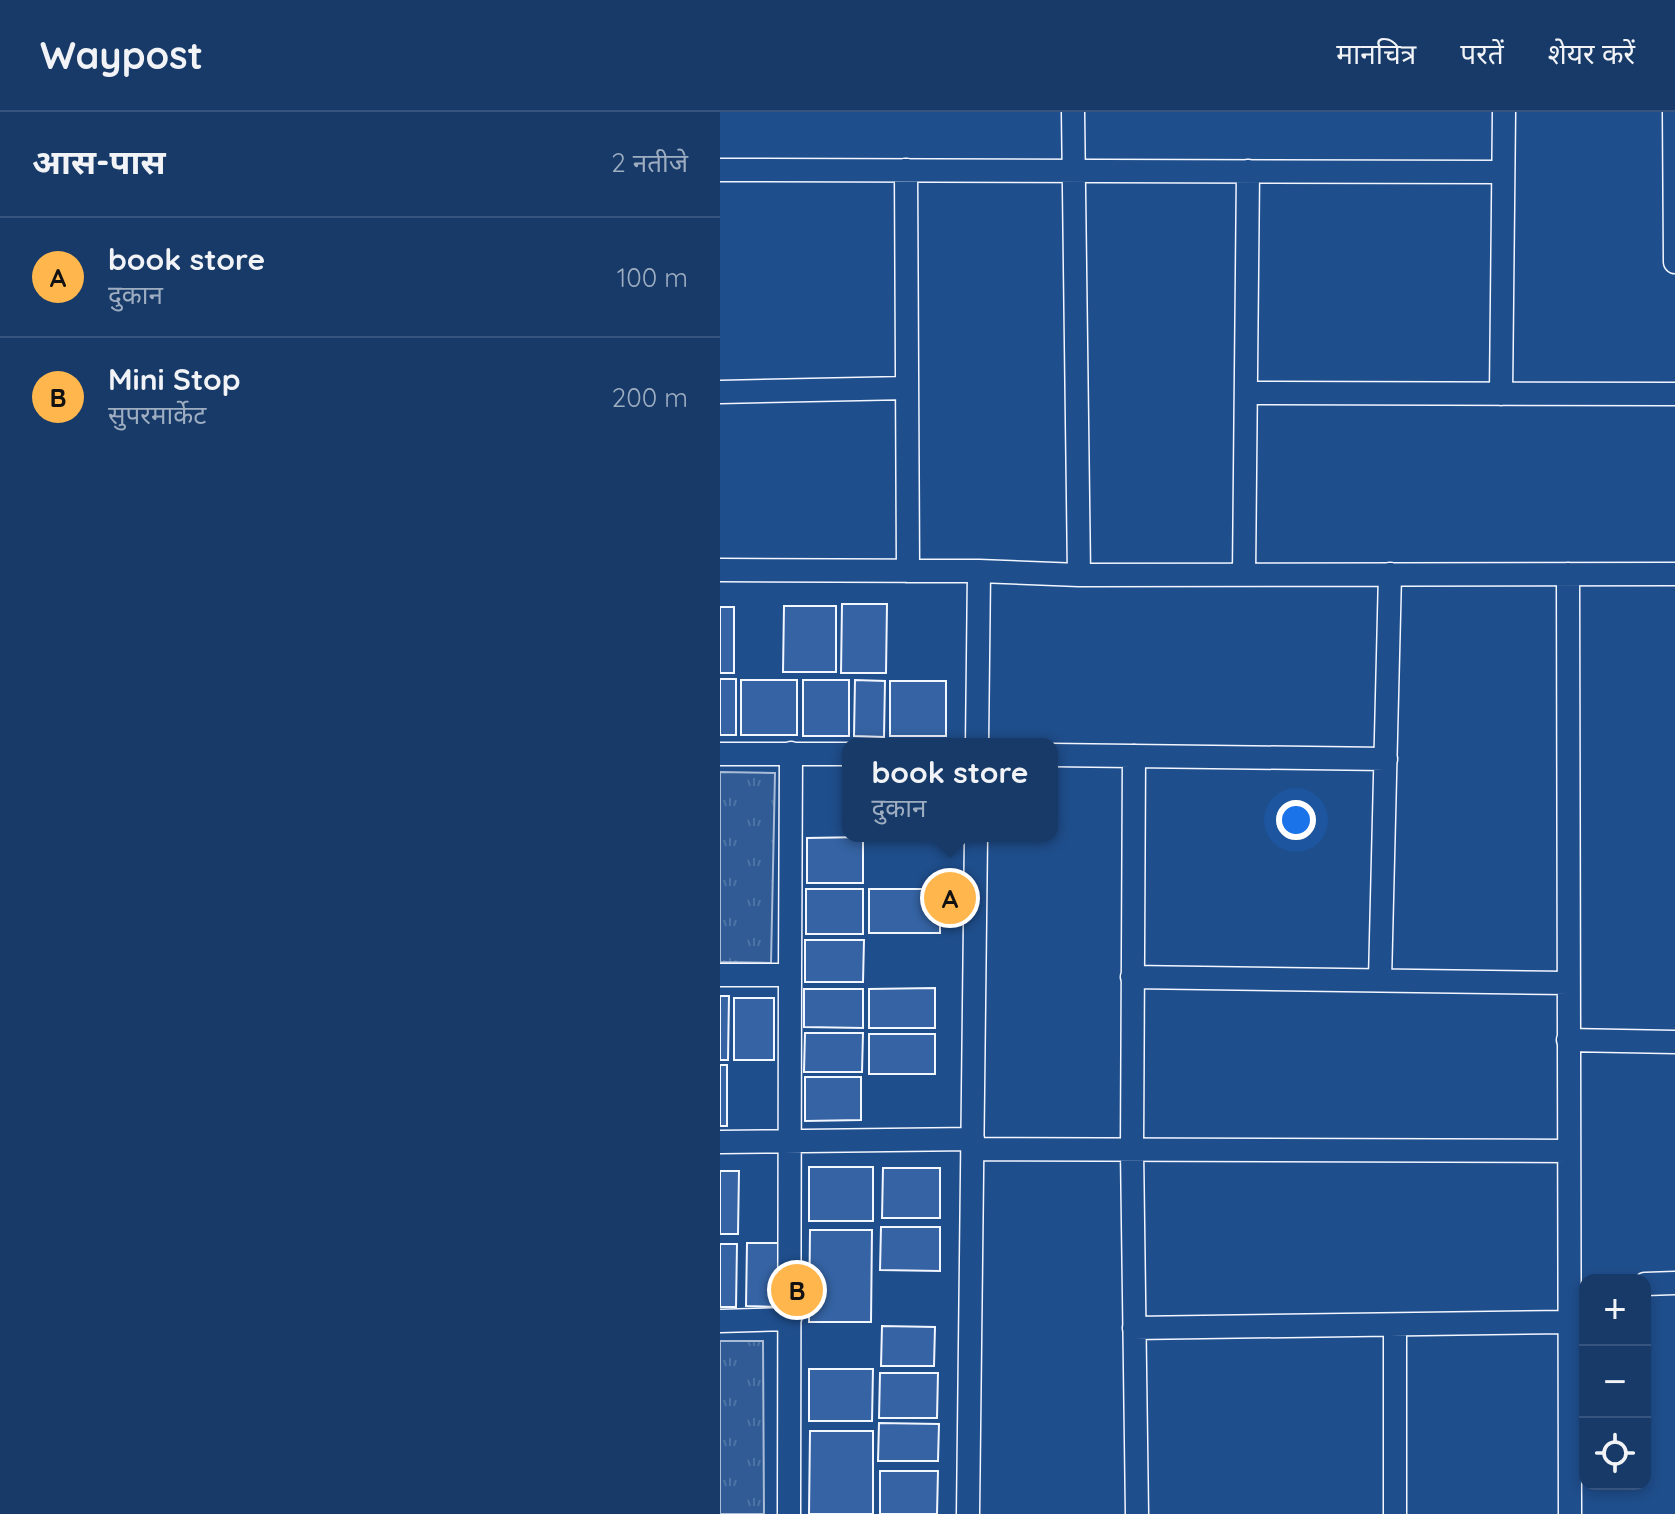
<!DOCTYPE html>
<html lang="hi">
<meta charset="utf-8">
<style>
:root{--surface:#173a69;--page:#20416f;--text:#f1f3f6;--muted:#9eadc0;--line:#36547d;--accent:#ffb74d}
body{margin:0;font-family:Quicksand,"Noto Sans Devanagari",sans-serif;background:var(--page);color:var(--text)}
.controls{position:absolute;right:24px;bottom:24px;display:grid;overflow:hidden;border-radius:16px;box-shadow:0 4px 12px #0003}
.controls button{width:72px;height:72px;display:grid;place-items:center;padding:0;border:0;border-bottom:2px solid var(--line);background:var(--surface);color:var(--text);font:40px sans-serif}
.you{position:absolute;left:576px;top:708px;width:28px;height:28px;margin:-20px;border:6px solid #fff;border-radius:50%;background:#1a73e8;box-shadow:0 0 0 12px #1a73e833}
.badge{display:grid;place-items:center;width:52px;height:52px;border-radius:50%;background:var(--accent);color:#111;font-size:26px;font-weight:700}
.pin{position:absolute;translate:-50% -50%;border:4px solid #fff;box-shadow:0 2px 8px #0006}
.popup{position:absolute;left:122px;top:626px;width:216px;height:104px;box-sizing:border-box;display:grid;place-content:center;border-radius:16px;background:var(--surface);filter:drop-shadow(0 2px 6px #0005);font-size:26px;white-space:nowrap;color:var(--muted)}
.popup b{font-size:30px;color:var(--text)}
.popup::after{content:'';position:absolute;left:50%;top:100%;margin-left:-16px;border:16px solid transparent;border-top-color:var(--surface)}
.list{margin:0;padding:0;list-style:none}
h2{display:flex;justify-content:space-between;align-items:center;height:104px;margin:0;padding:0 32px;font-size:34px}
h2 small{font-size:26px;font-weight:400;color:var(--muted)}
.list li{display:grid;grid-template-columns:52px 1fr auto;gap:24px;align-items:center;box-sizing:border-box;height:120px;padding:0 32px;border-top:2px solid var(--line)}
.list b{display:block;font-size:30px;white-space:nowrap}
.list p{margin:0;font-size:26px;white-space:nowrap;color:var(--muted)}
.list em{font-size:26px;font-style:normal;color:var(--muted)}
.icon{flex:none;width:44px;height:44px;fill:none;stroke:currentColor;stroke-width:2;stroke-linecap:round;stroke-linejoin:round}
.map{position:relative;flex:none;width:955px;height:1402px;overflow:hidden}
header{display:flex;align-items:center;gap:48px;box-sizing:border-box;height:112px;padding:0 40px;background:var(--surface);border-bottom:2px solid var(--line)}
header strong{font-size:38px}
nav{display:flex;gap:44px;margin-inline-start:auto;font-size:28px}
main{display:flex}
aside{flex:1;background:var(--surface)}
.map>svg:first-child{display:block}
.park{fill:url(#park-tufts);stroke:#a8bbd7;stroke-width:2}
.building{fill:#3563a3;stroke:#f2f6ff;stroke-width:2}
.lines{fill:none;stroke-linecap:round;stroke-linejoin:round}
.minor-casing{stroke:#f2f6ff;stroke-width:25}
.minor{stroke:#1f4e8c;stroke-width:22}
</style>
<header>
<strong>Waypost</strong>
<nav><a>मानचित्र</a><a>परतें</a><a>शेयर करें</a></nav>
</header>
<main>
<aside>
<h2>आस-पास<small>2 नतीजे</small></h2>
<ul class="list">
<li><span class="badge">A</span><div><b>book store</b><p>दुकान</p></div><em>100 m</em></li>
<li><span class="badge">B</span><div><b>Mini Stop</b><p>सुपरमार्केट</p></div><em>200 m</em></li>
</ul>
</aside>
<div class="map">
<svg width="955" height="1402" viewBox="0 0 955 1402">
<defs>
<pattern id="park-tufts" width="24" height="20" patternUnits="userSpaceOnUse" patternTransform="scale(2)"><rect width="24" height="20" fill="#305b95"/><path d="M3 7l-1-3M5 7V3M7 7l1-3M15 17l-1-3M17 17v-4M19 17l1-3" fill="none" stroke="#4e73a5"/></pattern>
</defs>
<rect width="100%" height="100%" fill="#1f4e8c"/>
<path class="park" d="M0,660L55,661L51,851L0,850Z
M0,1229H43L44,1402H0Z"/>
<path class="building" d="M122,492H167L166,561H121Z
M64,494H116V560H63Z
M0,495H14V561H0Z
M0,567H16V623H0Z
M21,568H77V623H21Z
M83,568H129V624H83Z
M135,568L165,569L164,625L134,624Z
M170,569H226V624H170Z
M143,725V771H87V726Z
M86,777H143V822H86Z
M149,777H220V821H149Z
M85,828H144L143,870H85Z
M215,876V916H149V877Z
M84,877H143V916L84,915Z
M0,884H9L8,948H0Z
M14,886H54V948H14Z
M85,921H143L142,960H84Z
M149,922H215V962H149Z
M0,953H7V1014H0Z
M85,965H141V1008L85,1009Z
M89,1055H153V1109H89Z
M163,1056H220V1106H162Z
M0,1059H19L18,1122H0Z
M161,1115H220V1159L160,1158Z
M90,1118H152L151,1210H89Z
M27,1131H63L62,1195L26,1194Z
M0,1132H17L16,1195H0Z
M162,1214L215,1215L214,1254H161Z
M89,1257H153L152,1309H89Z
M160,1261H218L217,1306H159Z
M159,1311L219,1312L218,1349H158Z
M90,1319H153V1402H89Z
M160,1359H218L217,1402H160Z"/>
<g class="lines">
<g class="minor-casing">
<path id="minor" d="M353,0L359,463
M954,0L955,150
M0,58L783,60
M186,58L188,459
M0,280L187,276
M526,281L955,282
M781,282L784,0
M0,458L259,459L359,463L955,462
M848,462L850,1402
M524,463L528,59
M257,632L259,459
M0,642H128
M332,643L666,647
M414,644L412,1038L417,1402
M0,863H70L71,641
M412,865L848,871
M660,868L670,462
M848,928L955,930
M0,1030L253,1027
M252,1037L849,1039
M925,1172L955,1171
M0,1209L70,1207
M675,1213V1402
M414,1216L849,1210
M69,1402L70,863
M248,1402L256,724"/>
</g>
<use href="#minor" class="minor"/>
</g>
</svg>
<div class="controls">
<button>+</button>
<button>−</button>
<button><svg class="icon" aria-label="locate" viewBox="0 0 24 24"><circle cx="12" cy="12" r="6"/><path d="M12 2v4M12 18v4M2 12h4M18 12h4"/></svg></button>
</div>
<div class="you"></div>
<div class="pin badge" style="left:230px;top:786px">A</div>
<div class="popup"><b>book store</b>दुकान</div>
<div class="pin badge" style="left:77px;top:1178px">B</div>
</div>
</main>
